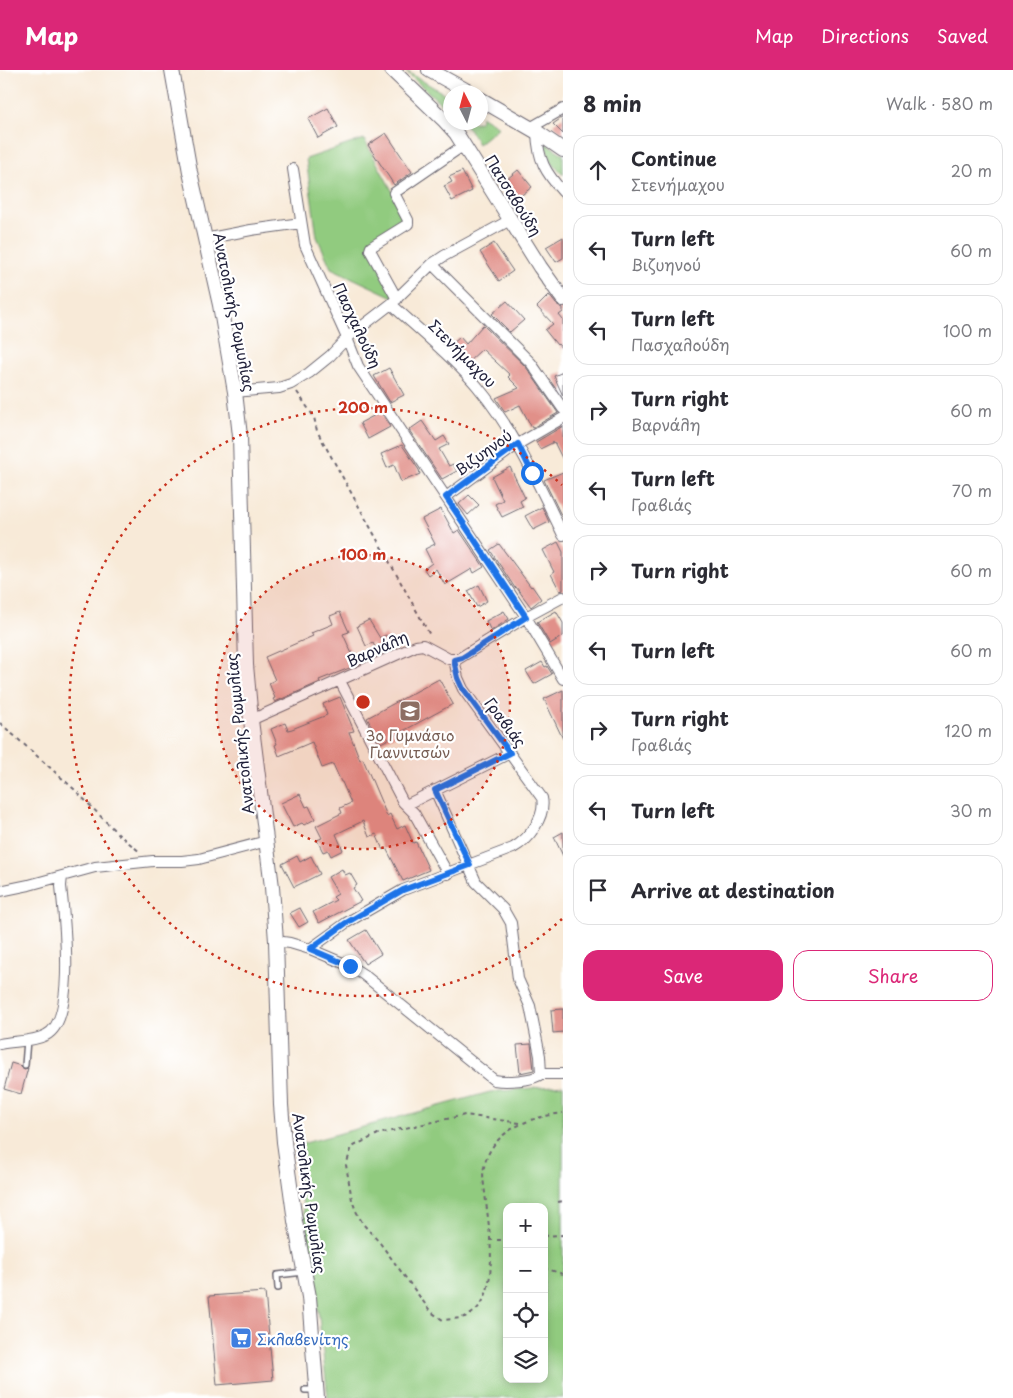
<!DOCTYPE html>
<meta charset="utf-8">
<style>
:root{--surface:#fff;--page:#f7f7f7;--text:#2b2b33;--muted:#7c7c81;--line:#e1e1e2;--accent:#db2777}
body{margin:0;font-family:"Playpen Sans",sans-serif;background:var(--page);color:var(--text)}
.controls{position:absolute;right:15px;bottom:15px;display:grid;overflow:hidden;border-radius:10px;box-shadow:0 2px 8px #0003}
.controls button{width:45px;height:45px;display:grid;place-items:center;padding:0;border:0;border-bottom:1px solid var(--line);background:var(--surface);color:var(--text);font:25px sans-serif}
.compass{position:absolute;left:443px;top:15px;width:45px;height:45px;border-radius:50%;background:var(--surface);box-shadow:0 2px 8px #0003;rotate:354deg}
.stop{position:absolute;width:15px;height:15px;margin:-11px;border:4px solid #1a73e8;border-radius:50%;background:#fff}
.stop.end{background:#1a73e8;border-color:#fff;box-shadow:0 1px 5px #0008}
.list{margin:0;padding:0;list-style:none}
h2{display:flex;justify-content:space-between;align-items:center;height:65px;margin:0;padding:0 20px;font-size:21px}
h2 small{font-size:16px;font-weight:400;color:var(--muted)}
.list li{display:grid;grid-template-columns:32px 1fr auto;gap:15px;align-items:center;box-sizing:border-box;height:70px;margin:0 10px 10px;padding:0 10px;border:1px solid var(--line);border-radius:15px}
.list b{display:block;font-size:19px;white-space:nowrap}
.list p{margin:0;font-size:16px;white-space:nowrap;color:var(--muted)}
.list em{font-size:16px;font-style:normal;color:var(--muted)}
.actions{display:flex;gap:10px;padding:15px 20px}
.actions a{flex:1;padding:11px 0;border:1px solid var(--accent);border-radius:15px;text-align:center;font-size:18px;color:var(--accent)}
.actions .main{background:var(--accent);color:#fff}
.icon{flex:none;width:28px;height:28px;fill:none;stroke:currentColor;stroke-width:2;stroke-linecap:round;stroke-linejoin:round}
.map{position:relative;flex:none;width:563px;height:1328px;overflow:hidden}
header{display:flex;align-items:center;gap:30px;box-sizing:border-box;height:70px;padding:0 25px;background:var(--accent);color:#fff}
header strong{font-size:24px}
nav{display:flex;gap:28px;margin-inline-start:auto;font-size:18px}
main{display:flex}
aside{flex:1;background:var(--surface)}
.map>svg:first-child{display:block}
.green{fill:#91cb7f;stroke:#5a765d;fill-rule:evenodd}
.building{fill:#e19089}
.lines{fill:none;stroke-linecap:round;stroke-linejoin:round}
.lane-casing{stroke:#6d6872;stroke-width:8}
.street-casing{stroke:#6d6872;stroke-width:12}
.secondary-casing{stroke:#6d6872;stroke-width:16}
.path{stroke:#6d6872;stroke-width:2;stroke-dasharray:4 4;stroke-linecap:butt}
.lane{stroke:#fff;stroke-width:5}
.street{stroke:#fff;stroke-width:10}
.secondary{stroke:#fff;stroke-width:14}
.route{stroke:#1a73e8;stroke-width:6}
.ring{fill:none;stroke:#c8321e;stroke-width:2.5;stroke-dasharray:2.5 5}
.labels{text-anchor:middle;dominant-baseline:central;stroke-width:4.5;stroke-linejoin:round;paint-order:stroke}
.street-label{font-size:15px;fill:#22223b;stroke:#fff}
.education-label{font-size:15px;fill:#785e54;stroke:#fff}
.shop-label{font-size:15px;fill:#366cbe;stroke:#fff;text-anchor:start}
.centre{fill:#c8321e;stroke:#fff;stroke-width:2.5}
.ring-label{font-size:15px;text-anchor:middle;font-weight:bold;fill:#c8321e;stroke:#fff;stroke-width:4.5;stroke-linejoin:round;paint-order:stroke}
</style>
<header>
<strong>Map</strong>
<nav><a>Map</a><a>Directions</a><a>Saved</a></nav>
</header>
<main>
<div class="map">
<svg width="563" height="1328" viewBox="0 0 563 1328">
<rect width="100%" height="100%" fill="#fff"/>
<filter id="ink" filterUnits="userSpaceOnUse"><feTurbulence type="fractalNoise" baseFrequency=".02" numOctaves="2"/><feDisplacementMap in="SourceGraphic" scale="10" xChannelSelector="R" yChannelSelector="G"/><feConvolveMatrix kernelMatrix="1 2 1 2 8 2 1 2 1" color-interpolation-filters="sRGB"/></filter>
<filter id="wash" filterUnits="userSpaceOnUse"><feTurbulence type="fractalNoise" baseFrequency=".0096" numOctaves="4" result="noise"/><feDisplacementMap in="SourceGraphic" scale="20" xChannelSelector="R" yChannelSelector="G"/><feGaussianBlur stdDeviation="1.12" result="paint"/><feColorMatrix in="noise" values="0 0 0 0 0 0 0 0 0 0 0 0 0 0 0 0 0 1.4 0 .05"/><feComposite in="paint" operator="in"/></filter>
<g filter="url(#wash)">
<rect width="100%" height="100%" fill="#f8ead8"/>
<path class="green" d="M404,0L450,27V42Z
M481,46L499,57L478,74L470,60L463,53L480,52Z
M364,69L408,150L371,177L397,229L331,198L317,167L306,89Z
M544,72L563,84V105L552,93Z
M563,1015V1328H328L317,1230L294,1076L490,1022ZM507,1137H544V1309H507Z"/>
<g id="blocks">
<path class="building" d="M328,38L338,57L318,68L308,49Z
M563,47V64L553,54Z
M386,63L412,102L394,115L368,75Z
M518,100L532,117L514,131L501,114Z
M462,101L472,121L452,131L444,116L452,112L449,107Z
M563,167V188L556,192L546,177Z
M494,173L513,201L499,211L480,182Z
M549,225L556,234L563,238V242L559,245L563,250V280L558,274L557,275L545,260L553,254L537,237Z
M507,231L524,250L510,262L492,244Z
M483,255L526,297L558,343L532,358L520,335L505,342L496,328L519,318L508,307L510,305L482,279L466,294L449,277L460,267L466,274Z
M389,298L404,325L390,332L374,306Z
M563,302V326L554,306Z
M381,342L390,357L368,369L360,353Z
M422,351L436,371L444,366L449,374L439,379L449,396L453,394L457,401L442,409L409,360Z
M563,356V390L554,372L540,379L536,372Z
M402,375L419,400L420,404L401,412L394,395L387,398L381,384Z
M510,397L525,428L520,431L523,437L502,447L495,434L503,430L492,407Z
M563,402V444L561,445L544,410Z
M469,425L479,435L468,445L459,434Z
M542,437L549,452L533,460L525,446Z
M441,439L454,463L459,460L484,497L474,503L472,499L445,515L436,499L428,505L424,499L432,493L425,479L435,474L422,449Z
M558,472L563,482V520L560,521L551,504L554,502L543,480Z
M499,474L531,517L532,516L541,529L531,537L516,517L515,518L490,480Z
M479,515L487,531L477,537L468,521Z
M504,541L509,549L491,561L486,551Z
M556,541L563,553V566L550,574L537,552Z
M340,542L349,562L343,564L357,595L319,610L320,612L275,632L273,629L275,628L269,613L275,610L265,587L313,566L311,563L333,554L330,546Z
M369,550L380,568L386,565L393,579L379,585L373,573L366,576L357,556Z
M542,592L545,597L547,596L552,604L534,614L526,601Z
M439,609L453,634L381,673L367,648Z
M563,620V669L544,629Z
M340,627L354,661L349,662L360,690L363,689L387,746L390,744L397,759L405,755L413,773L416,772L429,800L403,811L386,778L383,780L376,764L369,767L363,751L336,764L343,780L331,786L328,780L323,782L317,770L322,768L316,756L342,743L340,738L351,733L342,712H341L333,694L322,698L312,672L279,686L275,675L277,674L271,659L285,653L288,660L292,659L327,645L323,634Z
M300,724L306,737L309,736L315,749L304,755L302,753L293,757L281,733Z
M563,762V786L554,767Z
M297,786L300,792L311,786L320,804L294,817L282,794Z
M342,799L345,805L350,803L357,815L353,818L361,831L319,853L313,842L336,830L333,827L338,824L328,807Z
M300,838L308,852L299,857L290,843Z
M366,860L381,884L365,894L349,870Z
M563,939V962L553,963L551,940Z
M531,974L534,1000L520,1003L517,975Z
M11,993L21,996L24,999L28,998L21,1024L4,1019Z
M265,1222L273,1310L217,1315L209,1226Z"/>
</g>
</g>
<g filter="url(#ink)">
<use href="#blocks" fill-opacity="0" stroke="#6d6872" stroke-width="1"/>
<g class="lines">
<g class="lane-casing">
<path id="lane" d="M25,995L27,970
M278,1218L277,1205L304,1202
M305,1320H316"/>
</g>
<g class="street-casing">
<path id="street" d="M530,58L563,39
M537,62C538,90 545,102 563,122
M293,99L305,175L347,268L358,296L526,547L563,609
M205,169L251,160L301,153
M432,194L531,293L563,339
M397,229L370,180L371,177L408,154V150L394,123L464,75
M391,234C419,260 453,287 477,316C514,360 538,413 563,465
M235,322L279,318L291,314L309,303L330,286L347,268L391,234L432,194L444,186L510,150
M446,427L518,374L563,348
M340,611L403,732L414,743L448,804
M251,650L416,576L423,575L449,589H458L526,547L563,527
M406,735L510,683
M0,821L29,815L95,797L153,791H182L199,789L267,771
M276,871L290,873L310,879L346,853L403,820L513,778C529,769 546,747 542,728L463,619L458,608L454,589
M310,879L350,896L364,905L494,1010C505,1012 533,1011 541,1004L540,986L530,936L518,909L511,853L503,839L476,812L435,720
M0,974C14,971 33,972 46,965C77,950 64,846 61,816L62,806
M541,1004H563"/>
</g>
<g class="secondary-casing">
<path id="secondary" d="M172,0L190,102L220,235L235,322L240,366L246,595L251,650L272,817L276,871L281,1035L284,1072L295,1151L309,1227L317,1328
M392,0L445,51L456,63L540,197L563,229
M429,0L469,22
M480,29L537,62L563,80"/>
</g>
<path class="path" d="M297,322L314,347L317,361L431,567
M0,653L74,719L118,764L140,782
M520,1053L465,1045L378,1064L352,1077L346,1095L352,1130L356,1141L363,1154L380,1173L431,1242L443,1250C451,1249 462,1249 469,1245C503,1227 488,1154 485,1123C484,1115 482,1105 484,1097C492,1060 530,1047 563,1043
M558,1132L563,1131
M544,1166L563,1165
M489,1170H507
M544,1198L563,1204"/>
<use href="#lane" class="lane"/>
<use href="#street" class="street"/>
<use href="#secondary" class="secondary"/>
</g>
</g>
<g class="lines" filter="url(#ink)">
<path class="route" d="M350,896L310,879L346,853L403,820L470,795L435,720L510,683L463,619L458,608L454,590L462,588L526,547L446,427L518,374L532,403"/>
</g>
<circle cx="363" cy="632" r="147" fill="#c8321e" fill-opacity=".12"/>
<g class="ring">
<circle cx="363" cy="632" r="147"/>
<path d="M562 849A294 294 0 1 1 562 415"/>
</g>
<defs>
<g id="school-square" transform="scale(1.125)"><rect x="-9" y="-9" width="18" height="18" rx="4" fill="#8d6e63" stroke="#fff"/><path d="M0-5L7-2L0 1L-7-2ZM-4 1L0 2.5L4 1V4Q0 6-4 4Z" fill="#fff"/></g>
<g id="supermarket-square" transform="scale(1.125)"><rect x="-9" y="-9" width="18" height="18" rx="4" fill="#3f7fe0" stroke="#fff"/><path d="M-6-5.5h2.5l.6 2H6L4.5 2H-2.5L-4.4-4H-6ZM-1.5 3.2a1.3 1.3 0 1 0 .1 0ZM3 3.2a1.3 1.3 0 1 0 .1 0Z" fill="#fff"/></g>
</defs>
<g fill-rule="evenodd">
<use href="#school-square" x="410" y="641"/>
<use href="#supermarket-square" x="241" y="1268"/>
</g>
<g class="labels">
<g class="street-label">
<text transform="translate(514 125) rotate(58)">Πατσαβούδη</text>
<text transform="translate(235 242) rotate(79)">Ανατολικής Ρωμυλίας</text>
<text transform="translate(358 255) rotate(65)">Πασχαλούδη</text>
<text transform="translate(463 283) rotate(45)">Στενήμαχου</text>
<text transform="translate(483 382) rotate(-36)">Βιζυηνού</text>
<text transform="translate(377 578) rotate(-24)">Βαρνάλη</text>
<text transform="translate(506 652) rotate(53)">Γραβιάς</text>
<text transform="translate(239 664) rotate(-96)">Ανατολικής Ρωμυλίας</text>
<text transform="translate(310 1123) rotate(82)">Ανατολικής Ρωμυλίας</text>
</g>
<g class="education-label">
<text x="410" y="664">3ο Γυμνάσιο<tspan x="410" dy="17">Γιαννιτσών</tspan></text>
</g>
<g class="shop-label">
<text x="257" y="1268">Σκλαβενίτης</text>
</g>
</g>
<circle cx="363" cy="632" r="8" class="centre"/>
<g class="ring-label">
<text x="363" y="343">200 m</text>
<text x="363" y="490">100 m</text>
</g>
</svg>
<div class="controls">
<button>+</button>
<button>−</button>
<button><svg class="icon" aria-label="locate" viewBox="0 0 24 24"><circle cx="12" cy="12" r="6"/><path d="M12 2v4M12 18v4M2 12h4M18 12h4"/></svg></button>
<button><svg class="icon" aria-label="layers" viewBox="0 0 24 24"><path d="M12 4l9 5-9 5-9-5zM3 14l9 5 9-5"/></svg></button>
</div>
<svg class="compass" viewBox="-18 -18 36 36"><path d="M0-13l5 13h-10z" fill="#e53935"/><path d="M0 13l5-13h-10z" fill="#7c7c81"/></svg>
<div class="stop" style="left:532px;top:403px"></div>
<div class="stop end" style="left:350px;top:896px"></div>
</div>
<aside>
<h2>8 min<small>Walk · 580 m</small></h2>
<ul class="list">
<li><svg class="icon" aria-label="ahead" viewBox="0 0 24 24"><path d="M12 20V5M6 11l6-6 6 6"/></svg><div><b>Continue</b><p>Στενήμαχου</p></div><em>20 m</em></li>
<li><svg class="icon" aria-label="left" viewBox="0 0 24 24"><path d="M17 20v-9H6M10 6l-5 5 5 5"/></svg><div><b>Turn left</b><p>Βιζυηνού</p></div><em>60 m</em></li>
<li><svg class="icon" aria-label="left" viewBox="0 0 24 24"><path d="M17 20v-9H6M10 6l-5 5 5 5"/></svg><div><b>Turn left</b><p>Πασχαλούδη</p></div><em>100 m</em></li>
<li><svg class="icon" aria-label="right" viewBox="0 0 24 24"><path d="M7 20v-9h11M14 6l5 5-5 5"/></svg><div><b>Turn right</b><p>Βαρνάλη</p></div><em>60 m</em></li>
<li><svg class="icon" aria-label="left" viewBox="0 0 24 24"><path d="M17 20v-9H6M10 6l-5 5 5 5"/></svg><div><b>Turn left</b><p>Γραβιάς</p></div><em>70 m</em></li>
<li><svg class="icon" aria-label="right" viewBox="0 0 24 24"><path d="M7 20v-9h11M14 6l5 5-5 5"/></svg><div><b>Turn right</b></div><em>60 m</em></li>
<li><svg class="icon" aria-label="left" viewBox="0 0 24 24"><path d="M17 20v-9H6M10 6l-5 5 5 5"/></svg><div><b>Turn left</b></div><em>60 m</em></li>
<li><svg class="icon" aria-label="right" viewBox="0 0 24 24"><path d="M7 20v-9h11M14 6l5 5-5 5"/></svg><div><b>Turn right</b><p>Γραβιάς</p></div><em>120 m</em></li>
<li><svg class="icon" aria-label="left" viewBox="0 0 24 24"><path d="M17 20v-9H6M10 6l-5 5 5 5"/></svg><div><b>Turn left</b></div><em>30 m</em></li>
<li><svg class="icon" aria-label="arrive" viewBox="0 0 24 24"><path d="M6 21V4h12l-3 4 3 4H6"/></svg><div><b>Arrive at destination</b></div></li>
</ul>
<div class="actions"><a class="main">Save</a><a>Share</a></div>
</aside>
</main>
